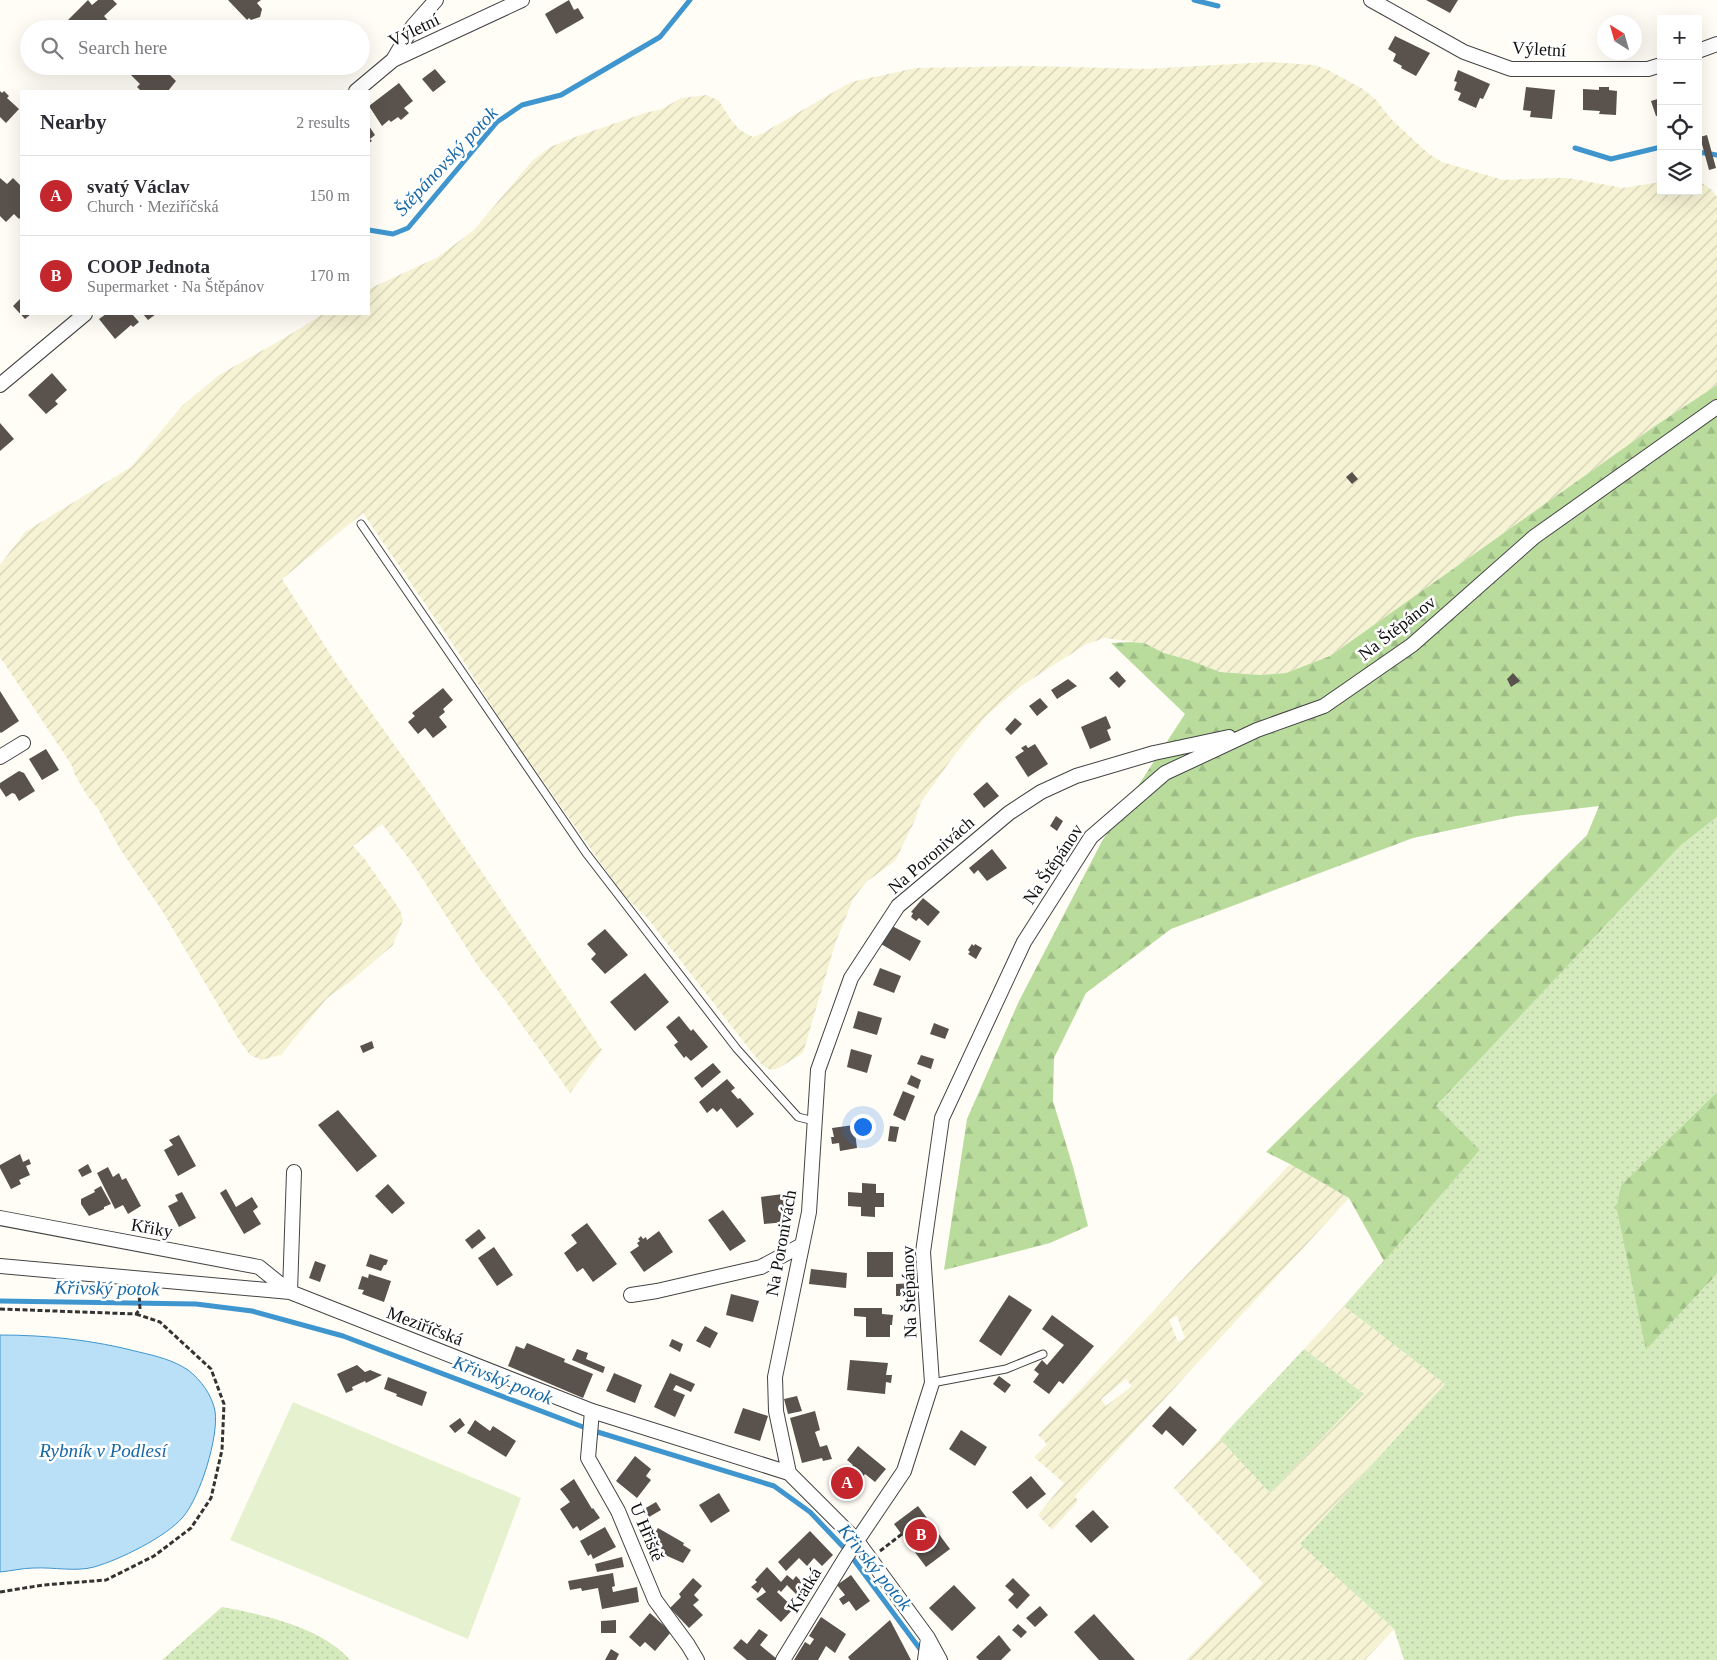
<!DOCTYPE html>
<meta charset="utf-8">
<style>
:root{--surface:#fff;--page:#f7f7f7;--text:#2b2b33;--muted:#7c7c81;--line:#e1e1e2;--accent:#c4262e}
body{margin:0;font-family:Georgia,serif;background:var(--page);color:var(--text)}
.controls{position:absolute;right:15px;top:15px;display:grid;overflow:hidden;border-radius:0px;box-shadow:0 5px 20px #0002}
.controls button{width:45px;height:45px;display:grid;place-items:center;padding:0;border:0;border-bottom:1px solid var(--line);background:var(--surface);color:var(--text);font:25px sans-serif}
.compass{position:absolute;left:1597px;top:15px;width:45px;height:45px;border-radius:50%;background:var(--surface);box-shadow:0 5px 20px #0002;rotate:323deg}
.you{position:absolute;left:862px;top:1126px;width:18px;height:18px;margin:-12px;border:4px solid #fff;border-radius:50%;background:#1a73e8;box-shadow:0 0 0 8px #1a73e833}
.badge{display:grid;place-items:center;width:32px;height:32px;border-radius:50%;background:var(--accent);color:#fff;font-size:16px;font-weight:700}
.pin{position:absolute;translate:-50% -50%;border:2px solid #fff;box-shadow:0 1px 5px #0006}
.list{margin:0;padding:0;list-style:none}
h2{display:flex;justify-content:space-between;align-items:center;height:65px;margin:0;padding:0 20px;font-size:21px}
h2 small{font-size:16px;font-weight:400;color:var(--muted)}
.list li{display:grid;grid-template-columns:32px 1fr auto;gap:15px;align-items:center;box-sizing:border-box;height:80px;padding:0 20px;border-top:1px solid var(--line)}
.list b{display:block;font-size:19px;white-space:nowrap}
.list p{margin:0;font-size:16px;white-space:nowrap;color:var(--muted)}
.list em{font-size:16px;font-style:normal;color:var(--muted)}
.icon{flex:none;width:28px;height:28px;fill:none;stroke:currentColor;stroke-width:2;stroke-linecap:round;stroke-linejoin:round}
.map{position:relative;flex:none;width:1717px;height:1660px;overflow:hidden}
.search{position:absolute;background:var(--surface);box-shadow:0 5px 20px #0002;left:20px;top:20px;width:350px;height:55px;display:flex;align-items:center;gap:12px;box-sizing:border-box;padding:0 18px;border-radius:28px;color:var(--muted);font-size:19px}
.panel{position:absolute;background:var(--surface);box-shadow:0 5px 20px #0002;left:20px;top:90px;width:350px;height:225px;border-radius:0px}
.map>svg:first-child{display:block}
.farmland{fill:url(#farmland-furrows);fill-rule:evenodd}
.grass{fill:url(#grass-dots)}
.forest{fill:url(#forest-firs)}
.pitch{fill:#e6f2cf}
.water{fill:#b9e0f7;stroke:#3f96cf}
.lines{fill:none;stroke-linecap:round;stroke-linejoin:round}
.stream{stroke:#3f96cf;stroke-width:5}
.building{fill:#5a524d}
.lane-casing{stroke:#444;stroke-width:9}
.street-casing{stroke:#444;stroke-width:16}
.path{stroke:#333;stroke-width:3;stroke-dasharray:5 2.5;stroke-linecap:butt}
.lane{stroke:#fff;stroke-width:7}
.street{stroke:#fff;stroke-width:14}
.labels{text-anchor:middle;dominant-baseline:central;stroke-width:5;stroke-linejoin:round;paint-order:stroke}
.street-label{font-size:18px;fill:#111;stroke:#fff}
.water-label{font-size:19px;font-style:italic;fill:#1768a6;stroke:#fff}
</style>
<div class="map">
<svg width="1717" height="1660" viewBox="0 0 1717 1660">
<defs>
<pattern id="farmland-furrows" width="10" height="10" patternUnits="userSpaceOnUse" patternTransform="scale(1.25)"><rect width="10" height="10" fill="#f6f3d4"/><path d="M-1 1l2-2M0 10L10 0M9 11l2-2" fill="none" stroke="#d2cfb5"/></pattern>
<pattern id="grass-dots" width="8" height="8" patternUnits="userSpaceOnUse" patternTransform="scale(1.25)"><rect width="8" height="8" fill="#d5ebbd"/><path d="M2 2h.1M6 6h.1" fill="none" stroke="#b6c8a1" stroke-width="1.8" stroke-linecap="round"/></pattern>
<pattern id="forest-firs" width="22" height="20" patternUnits="userSpaceOnUse" patternTransform="scale(1.25)"><rect width="22" height="20" fill="#b9dc9c"/><path d="M5 1l3.5 6h-7zM16 11l3.5 6h-7z" fill="#9ebc85"/></pattern>
</defs>
<rect width="100%" height="100%" fill="#fffdf5"/>
<path class="farmland" d="M1270,62L1314,65L1328,70L1363,89L1376,100L1392,120L1429,154L1442,162L1503,180L1554,178H1568L1623,188L1661,182V191H1698V183H1702L1712,190L1717,197V385L1655,426L1330,656L1286,673L1261,675L1220,672L1189,660L1164,653L1144,643L1104,638L1085,645L1021,686L987,715L956,753L921,802L915,820L895,861L866,882L853,899L835,944L803,1053L779,1068L770,1070L761,1064L649,920L621,892L501,721L458,652L363,513L282,579L334,660L430,795L602,1050L570,1093L496,988L482,972L413,864L382,824L353,846L364,858L400,910L403,920L393,945L350,982L327,998L281,1055L261,1060L250,1055L239,1040L161,909L120,849L97,807L88,797L75,775L71,764L0,657V565L25,532L131,467L182,406L219,375L286,337L323,314H369V289L438,257L474,230L532,161L550,147L578,136L645,113L662,109L681,98L707,95L719,101L731,120L740,130L753,137L763,133L851,82L916,68L1033,66L1145,69Z
M1290,1164L1349,1198L1075,1496L1078,1501L1052,1530L1038,1515L1064,1483L1034,1457L1047,1444L1038,1435ZM1177,1316L1185,1338L1178,1342L1169,1320ZM1126,1379L1132,1386L1106,1406L1101,1399Z
M1344,1306L1445,1384L1300,1544L1394,1629L1365,1660H1186L1263,1583L1174,1488L1220,1439L1270,1493L1364,1394L1304,1349Z"/>
<path class="grass" d="M1717,817V1092L1621,1185L1617,1204L1647,1349L1717,1274V1660H1404L1394,1629L1300,1544L1445,1384L1344,1306L1480,1150L1436,1106L1680,846Z
M1304,1349L1364,1394L1270,1493L1220,1439Z
M222,1607C262,1614 323,1628 350,1660H162Z"/>
<path class="forest" d="M1717,385V817L1680,846L1436,1106L1480,1150L1384,1261L1349,1198L1290,1164L1266,1152L1587,835L1599,806L1516,816L1413,838L1171,929L1086,993L1054,1058L1053,1101L1073,1167L1088,1226L1050,1243L944,1270L967,1119L1019,1001L1102,841L1185,714L1111,643L1131,642L1144,643L1164,653L1189,660L1220,672L1261,675L1286,673L1330,656L1655,426Z
M1717,1092V1274L1646,1350L1617,1210L1613,1208L1617,1204L1621,1185Z"/>
<path class="pitch" d="M293,1402L521,1498L468,1639L230,1540Z"/>
<path class="water" d="M0,1335C47,1335 93,1340 139,1352C156,1356 173,1360 188,1370C201,1380 212,1395 215,1411C219,1437 200,1497 183,1517C166,1537 119,1560 94,1567C76,1572 53,1567 34,1568C23,1568 11,1571 0,1572Z"/>
<g class="lines">
<path class="stream" d="M1194,0L1218,6
M1575,148L1611,159L1661,147
M1698,152L1717,155
M369,230L393,234L408,228L497,122L522,105L561,95L660,37L690,0
M0,1301L196,1304L252,1311L343,1336L591,1430L774,1486L810,1512L848,1552L920,1649"/>
</g>
<path class="building" d="M88,0L92,5L98,0H113L117,4L104,16L111,24L107,29H59Z
M228,0H261L257,3L262,9L260,17L251,20L249,18L247,20Z
M569,0L574,10L578,8L584,18L556,34L545,14Z
M1426,0H1458L1450,13Z
M1395,36L1430,53L1416,76L1401,68L1402,66L1393,61L1396,54L1388,49Z
M131,66H154L155,68L161,66L176,81L168,91H141L137,87L140,84L127,71Z
M435,69L446,82L433,92L422,79Z
M1458,70L1490,84L1483,99L1480,98L1476,108L1458,100L1461,93L1454,90L1457,82L1454,81Z
M399,83L413,101L404,108L409,113L401,120L398,117L391,122L389,120L382,126L369,106Z
M1526,87L1555,90L1552,119L1530,117L1531,111L1523,110Z
M1599,87H1609V90L1617,91L1616,115L1599,114L1600,111L1583,110V89L1599,90Z
M0,91L2,93L4,91L9,96L7,98L19,109L6,123L0,117Z
M1661,98V115L1656,116L1651,101Z
M369,126L375,135L370,139L372,141L369,143Z
M1707,135L1716,168L1709,170L1700,137Z
M0,178L7,184L13,178L21,186V217L19,219L14,214L6,222L0,216Z
M21,298V314H31L25,319L13,306Z
M106,314H132L139,322L133,327L131,325L115,339L99,319Z
M143,314H156L148,320Z
M52,373L67,390L55,401L58,404L46,414L28,395Z
M0,423L14,439L0,451Z
M1352,472L1358,479L1352,484L1346,477Z
M1117,671L1126,681L1119,688L1109,678Z
M1513,673L1520,681L1511,687L1507,679Z
M1068,679L1077,686L1057,699L1051,690Z
M443,688L453,700L443,709L445,712L439,717L447,727L433,738L425,728L418,734L408,722L415,716L412,713Z
M0,691L19,721L1,733L0,732Z
M1040,698L1048,707L1037,716L1029,706Z
M1106,716L1111,728L1107,730L1111,740L1090,749L1081,727Z
M1015,718L1022,724L1011,735L1005,729Z
M1035,744L1048,764L1028,777L1015,757L1024,751L1021,748L1026,745L1028,748Z
M46,749L59,770L42,780L29,759Z
M19,771L24,773L35,791L19,801L15,794L12,793L6,797L0,788V783Z
M987,782L999,796L984,808L973,794Z
M1056,816L1063,821L1057,831L1050,826Z
M992,849L1007,868L987,881L978,870L974,874L969,868Z
M923,898L940,912L928,926L919,918L916,921L911,917L913,913L911,912Z
M892,926L921,941L910,961L881,944Z
M605,929L628,955L605,974L591,959L596,954L587,944Z
M972,944L974,946L975,944L982,948L976,959L968,954L970,952L968,950Z
M880,968L901,976L894,993L873,985Z
M645,973L669,1002L635,1031L610,1002Z
M858,1011L882,1018L877,1035L853,1028Z
M679,1016L691,1031L693,1029L708,1047L691,1061L686,1056L684,1058L674,1045L678,1042L666,1027Z
M934,1023L949,1029L945,1039L930,1034Z
M372,1041L374,1048L363,1053L360,1046Z
M851,1049L872,1055L867,1073L847,1067Z
M921,1055L934,1059L931,1069L917,1064Z
M713,1063L721,1072L702,1088L694,1078Z
M911,1075L921,1080L918,1089L907,1084Z
M727,1079L735,1088L731,1091L738,1099L740,1098L754,1114L737,1128L721,1108L717,1112L713,1108L707,1113L699,1102Z
M903,1091L915,1096L905,1121L893,1115Z
M338,1110L377,1156L357,1172L318,1125Z
M854,1125L857,1148L840,1151L839,1143L832,1144L831,1137H834L832,1128Z
M890,1126L899,1127L896,1142L888,1141Z
M179,1135L196,1166L178,1176L164,1150L173,1145L169,1140Z
M20,1154L23,1162L29,1159L31,1164L26,1166L30,1175L19,1180L21,1184L11,1189L0,1168V1165Z
M88,1164L92,1172L82,1177L78,1170Z
M108,1167L113,1177L119,1173L122,1180L126,1178L141,1206L128,1214L123,1205L115,1209L97,1173Z
M862,1183L876,1184V1193H884V1207H875V1217L861,1216V1207L848,1206V1192L862,1193Z
M388,1184L405,1203L392,1214L375,1196Z
M101,1186L111,1204L104,1207V1209L89,1216L81,1204V1199L95,1192L94,1190Z
M226,1189L236,1207L252,1197L258,1207L253,1211L261,1224L244,1234L220,1193Z
M182,1192L196,1218L179,1227L168,1206L178,1201L175,1195Z
M783,1194L786,1222L764,1224L761,1197Z
M723,1210L746,1241L730,1251L708,1220Z
M587,1223L617,1264L593,1282L583,1268L577,1272L564,1253L577,1243L571,1235Z
M479,1229L486,1238L472,1249L465,1240Z
M659,1231L673,1252L644,1272L630,1252L639,1246L637,1243L640,1241L638,1239L641,1236L643,1239L646,1237L647,1240Z
M494,1247L513,1275L497,1286L478,1258Z
M867,1252H893V1277H867Z
M370,1254L388,1260L386,1265H384L381,1271L366,1266Z
M315,1261L326,1265L320,1282L309,1278Z
M811,1269L847,1273L846,1288L809,1284Z
M369,1274L391,1281L384,1302L362,1294L364,1290L358,1289L362,1276L368,1278Z
M915,1283V1296H896V1284Z
M731,1294L759,1301L753,1322L726,1315Z
M1009,1295L1032,1310L1001,1356L979,1341Z
M854,1308H882V1314L893,1315L892,1325H890V1337H866V1317L854,1316Z
M1052,1315L1094,1346L1063,1384L1059,1381L1049,1394L1033,1382L1039,1374L1034,1370L1042,1360L1047,1365L1064,1345L1042,1329Z
M705,1326L718,1333L710,1348L696,1341Z
M672,1339L683,1344L680,1352L669,1346Z
M527,1343L565,1359L564,1362L593,1374L583,1398L508,1366L516,1346L524,1349Z
M577,1349L588,1353L586,1359L605,1367L603,1373L572,1360Z
M850,1360L888,1363L886,1375H892L891,1383L886,1382L885,1394L847,1390Z
M357,1365L365,1372L370,1370L382,1375L366,1383L365,1381L352,1387L353,1390L346,1393L337,1374Z
M614,1373L642,1385L635,1403L606,1391Z
M670,1373L695,1384L691,1392L676,1385L673,1390L685,1395L675,1417L654,1407Z
M999,1376L1011,1385L1005,1393L993,1384Z
M388,1377L427,1392L422,1406L396,1396L397,1394L384,1389Z
M797,1396L802,1411L788,1414L784,1399Z
M1170,1406L1197,1430L1183,1446L1166,1430L1162,1435L1152,1426Z
M743,1408L768,1416L760,1441L734,1433Z
M815,1411L820,1430L815,1432L820,1447L827,1445L832,1459L823,1461L822,1458L802,1463L790,1418Z
M460,1418L465,1425L455,1433L449,1426Z
M475,1420L490,1431L493,1426L516,1441L506,1457L467,1433Z
M961,1430L987,1447L975,1466L949,1449Z
M858,1446L886,1469L875,1482L865,1474L849,1493L847,1491L845,1494L836,1486L837,1484L835,1482L843,1473L845,1475L853,1465L847,1460Z
M635,1456L651,1469L646,1476L651,1480L637,1498L616,1481Z
M1031,1476L1046,1494L1027,1509L1012,1492Z
M574,1479L592,1509L593,1508L600,1518L580,1531L577,1526L573,1529L560,1509L570,1502L560,1489Z
M719,1493L730,1511L711,1523L699,1505Z
M656,1502L661,1510L649,1517L644,1509Z
M918,1506L950,1549L926,1567L894,1524Z
M1093,1510L1109,1527L1091,1543L1075,1526Z
M605,1527L616,1547L593,1559L591,1554L588,1556L580,1541Z
M658,1528L684,1543L683,1545L691,1550L683,1563L665,1555L662,1559L651,1553L654,1548L648,1544Z
M810,1531L833,1555L822,1566L814,1558L807,1566L799,1558L786,1571L778,1562Z
M622,1557L624,1567L597,1572L595,1564Z
M767,1567L781,1582L787,1575L793,1580L796,1576L806,1586L797,1595L787,1585L781,1592L779,1590L777,1592L794,1608L781,1622L756,1599L766,1592L762,1587L758,1593L751,1587L757,1582L755,1580Z
M613,1573L615,1586L612,1587L613,1592L637,1587L639,1602L602,1609L598,1588L582,1591L581,1588L570,1590L568,1581Z
M851,1575L870,1601L856,1611L849,1601L843,1605L839,1599L845,1595L837,1585Z
M693,1578L702,1586L694,1595L699,1600L693,1605L703,1615L689,1628L670,1608L681,1597L679,1594Z
M1013,1578L1030,1595L1017,1609L1008,1600L1014,1594L1005,1586Z
M954,1585L976,1608L952,1631L929,1608Z
M1040,1606L1048,1615L1035,1627L1026,1618Z
M650,1613L671,1632L655,1651L645,1642L640,1647L629,1637Z
M1094,1614L1135,1660H1099L1074,1632Z
M821,1617L846,1634L840,1644L835,1653L826,1646L818,1660H794L805,1642L810,1645L814,1639L809,1636Z
M616,1620V1633H601V1621Z
M890,1620L911,1660H850L848,1657Z
M1018,1624L1027,1632L1021,1638L1012,1630Z
M759,1629L768,1635L760,1645L777,1659L775,1660H747L733,1648L741,1639L747,1644Z
M999,1635L1011,1650L1001,1660H979L976,1657Z
M611,1649L619,1654L616,1660H605Z"/>
<g class="lines">
<g class="lane-casing">
<path id="lane" d="M361,524L586,853L737,1049L798,1117L814,1121
M932,1383L1006,1369L1043,1354"/>
</g>
<g class="street-casing">
<path id="street" d="M1371,0L1464,52L1511,69H1648L1661,65
M1698,51L1717,44
M393,60L413,26L436,0
M356,91L393,60L522,0
M0,385L85,314
M0,757L23,743
M0,1218L259,1267L290,1292
M0,1266L290,1292L592,1411L789,1473L857,1541L928,1638L940,1660
M290,1292L294,1172
M631,1295L657,1291L761,1267L802,1245
M592,1411L588,1458L618,1511L655,1600L688,1645L697,1660
M789,1473L776,1411L775,1377L809,1212L818,1070L851,978L898,906L1009,813L1041,792L1076,776L1154,753L1229,737
M783,1660L846,1557L904,1471L932,1383L923,1252L942,1118L1024,942L1091,837L1165,773L1257,730L1324,706L1412,645L1534,537L1717,407
M925,1660L928,1638"/>
</g>
<path class="path" d="M0,1309L136,1314L140,1309L139,1292
M880,1551L902,1534
M0,1592L43,1585L106,1580L154,1556L191,1528L211,1498L222,1450L224,1404L211,1369L160,1322L136,1314"/>
<use href="#lane" class="lane"/>
<use href="#street" class="street"/>
</g>
<g class="labels">
<g class="street-label">
<text transform="translate(414 30) rotate(-26)">Výletní</text>
<text transform="translate(1539 49) rotate(3)">Výletní</text>
<text transform="translate(1397 628) rotate(-38)">Na Štěpánov</text>
<text transform="translate(931 855) rotate(-41)">Na Poronivách</text>
<text transform="translate(1053 864) rotate(-56)">Na Štěpánov</text>
<text transform="translate(152 1228) rotate(10)">Křiky</text>
<text transform="translate(781 1243) rotate(-80)">Na Poronivách</text>
<text transform="translate(909 1292) rotate(-92)">Na Štěpánov</text>
<text transform="translate(425 1326) rotate(21)">Meziříčská</text>
<text transform="translate(647 1532) rotate(67)">U Hřiště</text>
<text transform="translate(804 1590) rotate(-59)">Krátká</text>
</g>
<g class="water-label">
<text transform="translate(446 161) rotate(-47)">Štěpánovský potok</text>
<text transform="translate(107 1288) rotate(1)">Křivský potok</text>
<text transform="translate(503 1380) rotate(21)">Křivský potok</text>
<text x="103" y="1450">Rybník v Podlesí</text>
<text transform="translate(875 1567) rotate(51)">Křivský potok</text>
</g>
</g>
</svg>
<div class="controls">
<button>+</button>
<button>−</button>
<button><svg class="icon" aria-label="locate" viewBox="0 0 24 24"><circle cx="12" cy="12" r="6"/><path d="M12 2v4M12 18v4M2 12h4M18 12h4"/></svg></button>
<button><svg class="icon" aria-label="layers" viewBox="0 0 24 24"><path d="M12 4l9 5-9 5-9-5zM3 14l9 5 9-5"/></svg></button>
</div>
<svg class="compass" viewBox="-18 -18 36 36"><path d="M0-13l5 13h-10z" fill="#e53935"/><path d="M0 13l5-13h-10z" fill="#7c7c81"/></svg>
<div class="you"></div>
<div class="pin badge" style="left:847px;top:1483px">A</div>
<div class="pin badge" style="left:921px;top:1535px">B</div>
<div class="search"><svg class="icon" aria-label="search" viewBox="0 0 24 24"><circle cx="10" cy="10" r="6"/><path d="M15 15l6 6"/></svg>Search here</div>
<section class="panel">
<h2>Nearby<small>2 results</small></h2>
<ul class="list">
<li><span class="badge">A</span><div><b>svatý Václav</b><p>Church · Meziříčská</p></div><em>150 m</em></li>
<li><span class="badge">B</span><div><b>COOP Jednota</b><p>Supermarket · Na Štěpánov</p></div><em>170 m</em></li>
</ul>
</section>
</div>
